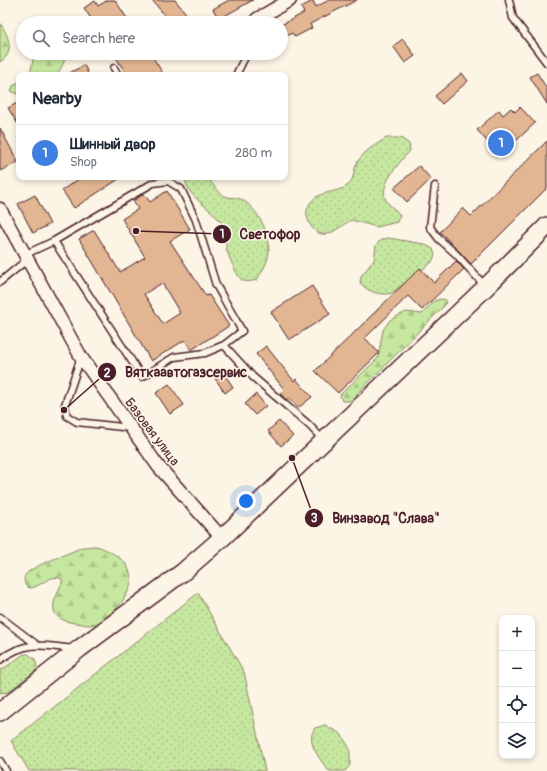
<!DOCTYPE html>
<meta charset="utf-8">
<style>
:root{--surface:#fff;--page:#f6f6f7;--text:#1f2937;--muted:#747a83;--line:#e0e1e3;--accent:#d93025}
body{margin:0;font-family:Pangolin,sans-serif;background:var(--page);color:var(--text)}
.controls{position:absolute;right:12px;bottom:12px;display:grid;overflow:hidden;border-radius:8px;box-shadow:0 2px 6px #0003}
.controls button{width:36px;height:36px;display:grid;place-items:center;padding:0;border:0;border-bottom:1px solid var(--line);background:var(--surface);color:var(--text);font:20px sans-serif}
.you{position:absolute;left:246px;top:501px;width:14px;height:14px;margin:-10px;border:3px solid #fff;border-radius:50%;background:#1a73e8;box-shadow:0 0 0 6px #1a73e833}
.badge{display:grid;place-items:center;width:26px;height:26px;border-radius:50%;background:var(--accent);color:#fff;font-size:13px;font-weight:700}
.pin{position:absolute;translate:-50% -50%;border:2px solid #fff;box-shadow:0 1px 4px #0006}
.list{margin:0;padding:0;list-style:none}
h2{display:flex;justify-content:space-between;align-items:center;height:52px;margin:0;padding:0 16px;font-size:17px}
h2 small{font-size:13px;font-weight:400;color:var(--muted)}
.list li{display:grid;grid-template-columns:26px 1fr auto;gap:12px;align-items:center;box-sizing:border-box;height:56px;padding:0 16px;border-top:1px solid var(--line)}
.list b{display:block;font-size:15px;white-space:nowrap}
.list p{margin:0;font-size:13px;white-space:nowrap;color:var(--muted)}
.list em{font-size:13px;font-style:normal;color:var(--muted)}
.icon{flex:none;width:22px;height:22px;fill:none;stroke:currentColor;stroke-width:2;stroke-linecap:round;stroke-linejoin:round}
.map{position:relative;flex:none;width:547px;height:771px;overflow:hidden}
.search{position:absolute;background:var(--surface);box-shadow:0 2px 6px #0003;left:16px;top:16px;width:272px;height:44px;display:flex;align-items:center;gap:10px;box-sizing:border-box;padding:0 14px;border-radius:22px;color:var(--muted);font-size:15px}
.panel{position:absolute;background:var(--surface);box-shadow:0 2px 6px #0003;left:16px;top:72px;width:272px;height:108px;border-radius:8px}
.map>svg:first-child{display:block}
.green{fill:url(#green-dots);stroke:#888365}
.forest{fill:url(#forest-firs);stroke:#888365}
.building{fill:#e2b692;stroke:#4a1f2b;fill-rule:evenodd}
.lines{fill:none;stroke-linecap:round;stroke-linejoin:round}
.service-casing{stroke:#4a1f2b;stroke-width:9}
.minor-casing{stroke:#4a1f2b;stroke-width:15}
.secondary-casing{stroke:#4a1f2b;stroke-width:20}
.service{stroke:#fcf5e5;stroke-width:6}
.minor{stroke:#fcf5e5;stroke-width:12}
.secondary{stroke:#fcf5e5;stroke-width:17}
.labels{text-anchor:middle;dominant-baseline:central;stroke-width:3;stroke-linejoin:round;paint-order:stroke}
.street-label{font-size:13px;fill:#4a1f2b;stroke:#fcf5e5}
.leader{fill:none;stroke:#4a1f2b;stroke-width:1.5}
.callout-dot{fill:#4a1f2b;stroke:#fcf5e5;stroke-width:1.5}
.mark-label{font-size:12px;text-anchor:middle;font-weight:bold;fill:#fff}
.callout-label{font-size:14px;text-anchor:middle;font-weight:bold;fill:#4a1f2b;stroke:#fcf5e5;stroke-width:3;stroke-linejoin:round;paint-order:stroke}
</style>
<div class="map">
<svg width="547" height="771" viewBox="0 0 547 771">
<defs>
<pattern id="green-dots" width="8" height="8" patternUnits="userSpaceOnUse"><rect width="8" height="8" fill="#c6e79f"/><path d="M2 2h.1M6 6h.1" fill="none" stroke="#acc689" stroke-width="1.8" stroke-linecap="round"/></pattern>
<pattern id="forest-firs" width="22" height="20" patternUnits="userSpaceOnUse"><rect width="22" height="20" fill="#c6e79f"/><path d="M5 1l3.5 6h-7zM16 11l3.5 6h-7z" fill="#acc689"/></pattern>
</defs>
<rect width="100%" height="100%" fill="#fcf5e5"/>
<filter id="ink" filterUnits="userSpaceOnUse"><feTurbulence type="fractalNoise" baseFrequency=".025" numOctaves="2"/><feDisplacementMap in="SourceGraphic" scale="8" xChannelSelector="R" yChannelSelector="G"/><feConvolveMatrix kernelMatrix="1 2 1 2 8 2 1 2 1" color-interpolation-filters="sRGB"/></filter>
<g filter="url(#ink)">
<path class="green" d="M386,138H401L409,144L410,151C401,160 380,184 385,198C387,204 396,210 400,215L397,222L377,227L351,220C344,224 335,232 327,234C314,237 303,218 308,207C315,190 335,194 347,186C355,180 353,169 358,161C365,150 376,145 386,138Z
M185,177H207C212,183 217,191 223,195C229,199 238,196 244,201C260,211 274,241 267,261C265,267 260,274 257,280C252,281 247,283 242,280C237,277 227,253 226,247C225,237 226,228 219,220C209,206 186,197 185,177Z
M388,238L424,244L433,249L435,255L432,262L392,293C380,296 368,292 360,283L361,276L374,260L376,245L381,240Z
M198,593L244,672L265,771H29L11,741Z
M24,654H28L35,659L37,667L35,671L8,692L0,693V671Z
M325,725L341,734L350,749V765L345,771H330L327,769C319,757 305,742 315,728Z"/>
<path class="forest" d="M0,23C8,35 16,52 0,62Z
M37,53H65C66,61 61,69 56,75H30L33,60Z
M19,82V95L11,91L13,86Z
M441,299L446,300L445,305L350,401H342L340,395L378,358L383,330L390,320L406,312L422,314L434,301Z
M82,547C88,547 95,545 100,547C108,550 124,559 127,566C129,570 131,574 131,578C133,595 106,624 90,625C85,625 79,623 74,623C46,618 52,603 62,583V579C49,573 42,587 30,588L26,586C24,582 23,578 26,574C34,565 69,554 82,547Z"/>
<path class="building" d="M108,0H115L130,23H94L84,8L95,1L98,6Z
M152,0H175L194,23H171Z
M229,0H253L219,19L213,9Z
M329,0H357L310,24L312,28L295,37L292,33L283,38L281,34V25L304,13L301,7L313,1L316,7Z
M403,39L415,56L405,63L393,46Z
M113,53H150L164,75H127Z
M84,65L89,75H66Z
M462,73L468,81L442,104L435,96Z
M537,73L547,89V104L530,77Z
M19,102V126L8,108Z
M520,107L535,123L500,156L477,130L499,110L503,115L511,108L515,112Z
M0,128L18,162L0,171Z
M547,141V188L471,264L440,232L463,208L471,216Z
M419,166L431,179L407,202L394,188Z
M82,177H122L74,208L62,190Z
M167,191L190,229L170,241L206,296L209,295L229,326L191,350L185,340L151,361L79,239L94,230L120,272L145,257L122,219L138,209L133,201L144,194L150,202ZM162,283L180,313L163,324L144,294Z
M35,195L50,224L33,233L18,204Z
M456,261L464,269L422,310L408,296L365,338L379,353L338,393L315,371L420,268L434,283Z
M312,286L330,314L289,340L271,312Z
M266,346L294,381L296,379L312,397L298,408L289,398L286,400L280,393L284,389L256,354Z
M223,372L233,387L225,393L214,377Z
M169,384L184,405L170,414L156,393Z
M256,394L266,406L255,415L245,404Z
M279,421L293,436L281,446L268,431Z"/>
<g class="lines">
<g class="service-casing">
<path id="service" d="M509,0L513,18L547,63
M114,68L118,75
M236,75L247,53
M168,181L181,189L196,220L216,285L242,331L224,345L205,353L174,357L142,377L54,241L153,183Z
M435,186L430,227L439,239L456,254L485,286
M26,254L54,241
M0,282L28,259
M224,345L253,377L309,425L324,441
M81,357L65,405L67,416L77,422L131,428
M0,617L37,645
M0,660C25,640 44,645 73,649
M0,761L6,771"/>
</g>
<g class="minor-casing">
<path id="minor" d="M257,19L290,0
M0,209L81,357L158,466L222,538"/>
</g>
<g class="secondary-casing">
<path id="secondary" d="M0,712L79,649L183,572L222,538L486,287L547,226"/>
</g>
<use href="#service" class="service"/>
<use href="#minor" class="minor"/>
<use href="#secondary" class="secondary"/>
</g>
</g>
<g class="labels">
<g class="street-label">
<text transform="translate(152 432) rotate(53)">Базовая улица</text>
</g>
</g>
<path class="leader" d="M136 231L222 234M64 410L107 372M292 458L314 518"/>
<g class="callout-dot">
<circle cx="136" cy="231" r="4"/>
<circle cx="64" cy="410" r="4"/>
<circle cx="292" cy="458" r="4"/>
<circle cx="222" cy="234" r="10"/>
<circle cx="107" cy="372" r="10"/>
<circle cx="314" cy="518" r="10"/>
</g>
<g class="mark-label">
<text x="222" y="238">1</text>
<text x="107" y="377">2</text>
<text x="314" y="522">3</text>
</g>
<g class="callout-label">
<text x="270" y="239">Светофор</text>
<text x="186" y="377">Вяткаавтогазсервис</text>
<text x="386" y="523">Винзавод "Слава"</text>
</g>
</svg>
<div class="controls">
<button>+</button>
<button>−</button>
<button><svg class="icon" aria-label="locate" viewBox="0 0 24 24"><circle cx="12" cy="12" r="6"/><path d="M12 2v4M12 18v4M2 12h4M18 12h4"/></svg></button>
<button><svg class="icon" aria-label="layers" viewBox="0 0 24 24"><path d="M12 4l9 5-9 5-9-5zM3 14l9 5 9-5"/></svg></button>
</div>
<div class="you"></div>
<div class="pin badge" style="left:501px;top:143px;background:#3f7fe0">1</div>
<div class="search"><svg class="icon" aria-label="search" viewBox="0 0 24 24"><circle cx="10" cy="10" r="6"/><path d="M15 15l6 6"/></svg>Search here</div>
<section class="panel">
<h2>Nearby<small></small></h2>
<ul class="list">
<li><span class="badge" style="background:#3f7fe0">1</span><div><b>Шинный двор</b><p>Shop</p></div><em>280 m</em></li>
</ul>
</section>
</div>
